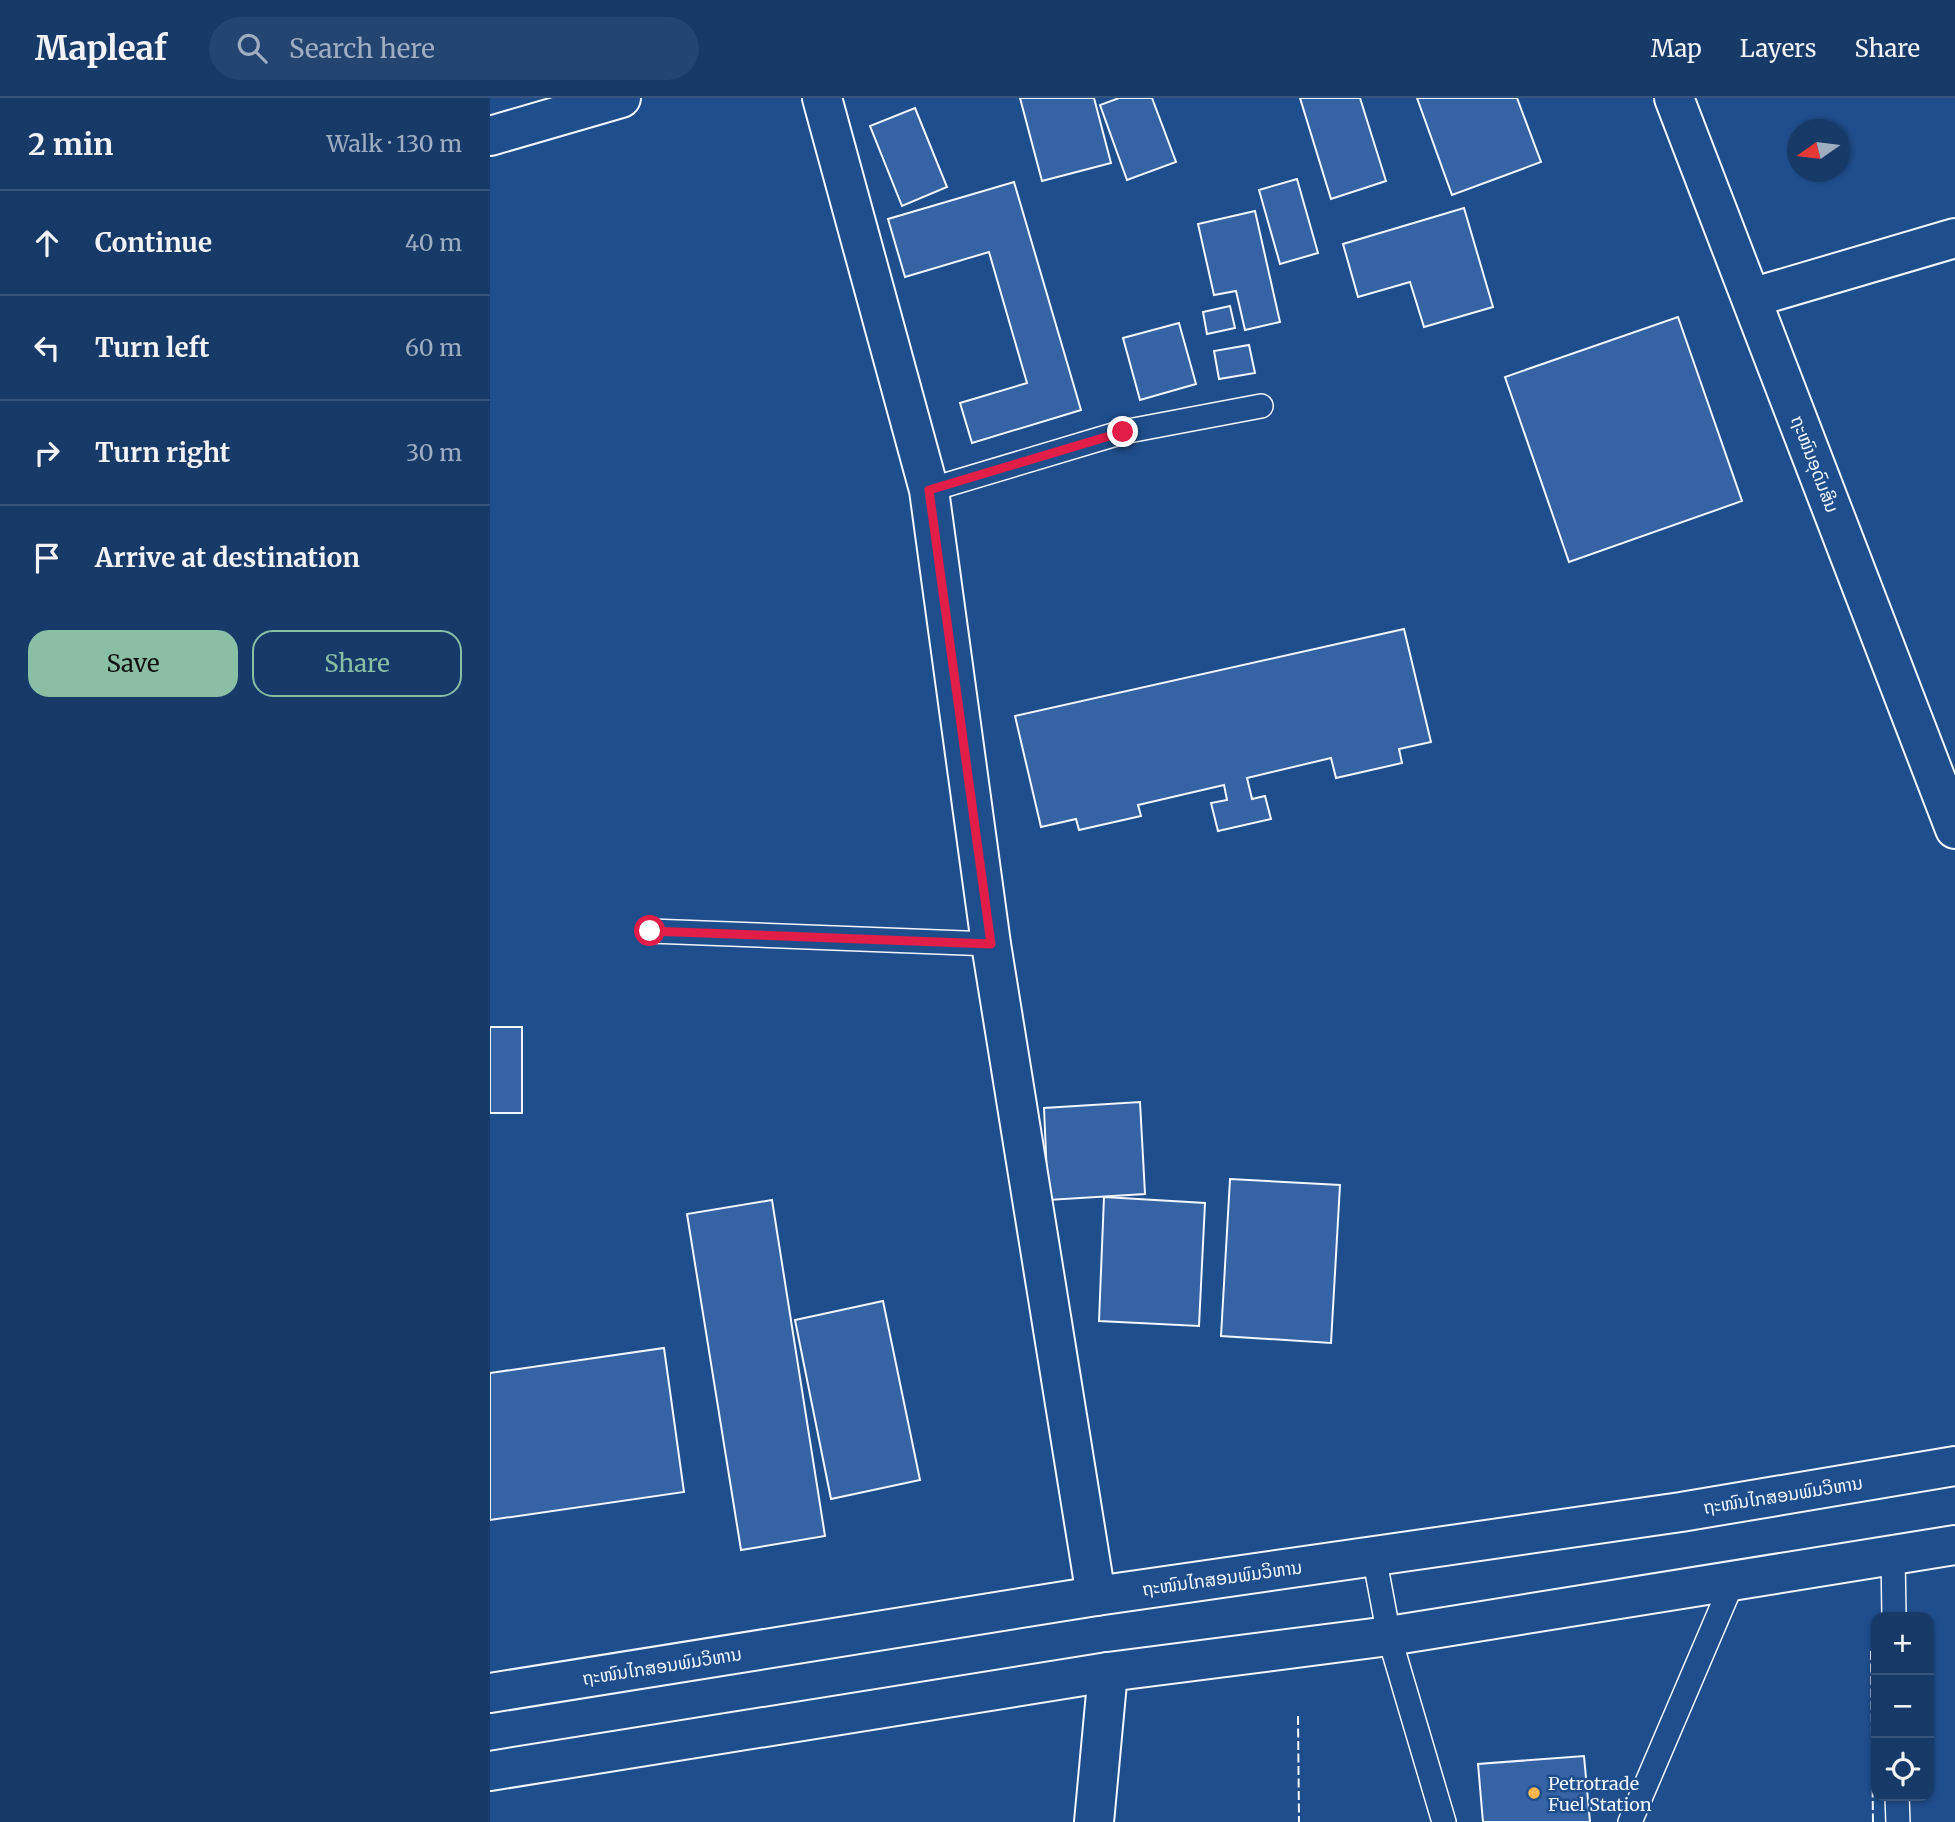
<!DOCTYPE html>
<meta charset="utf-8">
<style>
:root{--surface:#173a69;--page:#244571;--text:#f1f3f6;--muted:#9eadc0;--line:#36547d;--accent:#8abfa5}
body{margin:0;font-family:Merriweather,"Noto Sans Lao",serif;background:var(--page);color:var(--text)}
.controls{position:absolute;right:21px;bottom:21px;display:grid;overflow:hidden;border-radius:14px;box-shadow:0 2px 5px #0004}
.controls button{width:63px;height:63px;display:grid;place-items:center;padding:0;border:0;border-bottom:2px solid var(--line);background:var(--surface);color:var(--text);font:35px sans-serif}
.compass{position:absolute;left:1297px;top:21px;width:63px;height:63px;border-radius:50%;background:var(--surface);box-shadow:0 2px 5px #0004;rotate:256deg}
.stop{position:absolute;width:21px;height:21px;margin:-16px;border:5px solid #e11d48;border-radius:50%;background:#fff}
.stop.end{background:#e11d48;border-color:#fff;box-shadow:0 2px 7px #0008}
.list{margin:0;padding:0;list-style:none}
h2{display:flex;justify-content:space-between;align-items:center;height:91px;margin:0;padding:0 28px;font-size:30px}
h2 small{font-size:23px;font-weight:400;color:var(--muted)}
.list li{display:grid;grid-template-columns:46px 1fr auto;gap:21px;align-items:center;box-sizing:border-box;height:105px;padding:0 28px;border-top:2px solid var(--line)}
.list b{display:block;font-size:26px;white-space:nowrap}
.list em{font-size:23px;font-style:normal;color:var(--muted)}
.actions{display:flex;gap:14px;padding:21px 28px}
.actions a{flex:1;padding:16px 0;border:2px solid var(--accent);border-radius:21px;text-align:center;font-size:24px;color:var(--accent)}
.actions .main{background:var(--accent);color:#111}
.icon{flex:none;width:38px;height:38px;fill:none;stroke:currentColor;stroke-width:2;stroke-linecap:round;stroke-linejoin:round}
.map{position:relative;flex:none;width:1465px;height:1724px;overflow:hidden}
header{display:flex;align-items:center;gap:42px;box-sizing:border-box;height:98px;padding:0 35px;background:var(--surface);border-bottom:2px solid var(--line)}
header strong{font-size:33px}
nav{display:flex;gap:38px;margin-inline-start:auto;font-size:24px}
.search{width:490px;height:63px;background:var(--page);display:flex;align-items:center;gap:18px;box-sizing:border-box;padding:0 24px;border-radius:38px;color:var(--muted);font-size:26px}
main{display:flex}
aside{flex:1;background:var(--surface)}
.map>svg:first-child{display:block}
.building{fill:#3563a3;stroke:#f2f6ff;stroke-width:2}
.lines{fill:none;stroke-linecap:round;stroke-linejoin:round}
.service-casing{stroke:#f2f6ff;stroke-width:26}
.minor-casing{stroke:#f2f6ff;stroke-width:42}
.trunk-casing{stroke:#f2f6ff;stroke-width:42}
.service{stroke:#1f4e8c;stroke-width:23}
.minor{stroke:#1f4e8c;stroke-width:38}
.trunk{stroke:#1f4e8c;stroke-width:38}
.fence{stroke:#f2f6ff;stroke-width:2;stroke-dasharray:9 3.5;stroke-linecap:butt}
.route{stroke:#e11d48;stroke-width:9}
.poi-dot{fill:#ffb74d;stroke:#1f4e8c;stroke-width:2.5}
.labels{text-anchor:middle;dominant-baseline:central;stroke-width:5;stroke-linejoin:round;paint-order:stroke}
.street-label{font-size:18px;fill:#f2f6ff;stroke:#1f4e8c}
.poi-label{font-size:18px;fill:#f2f6ff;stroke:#1f4e8c;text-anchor:start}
</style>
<header>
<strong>Mapleaf</strong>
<div class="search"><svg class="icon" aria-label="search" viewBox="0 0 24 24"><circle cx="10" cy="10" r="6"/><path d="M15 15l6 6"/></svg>Search here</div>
<nav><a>Map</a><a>Layers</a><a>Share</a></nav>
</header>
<main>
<aside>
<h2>2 min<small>Walk · 130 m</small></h2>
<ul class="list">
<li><svg class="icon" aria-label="ahead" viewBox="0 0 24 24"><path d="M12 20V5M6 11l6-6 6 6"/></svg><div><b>Continue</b></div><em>40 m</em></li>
<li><svg class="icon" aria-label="left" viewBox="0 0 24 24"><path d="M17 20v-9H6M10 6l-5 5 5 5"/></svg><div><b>Turn left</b></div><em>60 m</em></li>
<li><svg class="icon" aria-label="right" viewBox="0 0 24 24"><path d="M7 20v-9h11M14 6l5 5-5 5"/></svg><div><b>Turn right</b></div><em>30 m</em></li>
<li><svg class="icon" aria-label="arrive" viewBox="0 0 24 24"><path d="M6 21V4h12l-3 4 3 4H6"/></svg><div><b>Arrive at destination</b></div></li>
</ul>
<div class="actions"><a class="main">Save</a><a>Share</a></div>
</aside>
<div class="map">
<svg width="1465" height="1724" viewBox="0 0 1465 1724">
<rect width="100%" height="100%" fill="#1f4e8c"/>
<path class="building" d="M530,0H604L621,65L552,83Z
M629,0H662L686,64L637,82L610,7Z
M810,0H870L896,83L841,101Z
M927,0H1027L1051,64L962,97Z
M425,10L457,89L412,108L380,28Z
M807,81L828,155L790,166L769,92Z
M524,84L591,312L482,345L470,305L537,285L499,154L415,179L398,121Z
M974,110L1003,209L934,229L920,184L868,199L853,146Z
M765,113L790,224L755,232L746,193L724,197L708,126Z
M740,208L745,230L717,236L713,214Z
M1188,219L1252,403L1079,464L1015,279Z
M689,225L706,286L650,302L633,240Z
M759,247L765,275L729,281L724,253Z
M914,531L941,644L909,651L912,665L846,680L841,660L757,680L762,701L775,698L781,721L728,733L721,705L737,702L734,687L648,707L651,718L589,732L586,721L551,729L525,618Z
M0,929H32V1015H0Z
M650,1004L655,1096L558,1102L554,1010Z
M740,1081L850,1087L841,1245L731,1238Z
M614,1099L715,1105L709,1228L609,1223Z
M282,1102L335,1438L251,1452L197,1116Z
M393,1203L430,1382L341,1401L305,1222Z
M174,1250L194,1394L0,1422V1275Z
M1094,1658L1100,1724H993L988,1666Z"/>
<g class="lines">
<g class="service-casing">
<path id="service" d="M439,392L633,334L771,308
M160,833L501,846
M1403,1457L1404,1519
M884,1458L899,1538L954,1724
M1407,1698L1408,1724
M1140,1724L1243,1483"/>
</g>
<g class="minor-casing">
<path id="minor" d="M332,0L439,392L501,846L606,1498
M1184,0L1465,731
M0,38L131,0
M1261,200L1465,140
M604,1724L618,1574"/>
</g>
<g class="trunk-casing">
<path id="trunk" d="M0,1595L606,1498L1191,1414L1465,1368
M0,1673L618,1574L899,1538L1465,1447"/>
</g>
<use href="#service" class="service"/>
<use href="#minor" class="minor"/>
<use href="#trunk" class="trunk"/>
<path class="fence" d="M1381,1553L1383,1724
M808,1618L809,1724"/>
</g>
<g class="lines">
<path class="route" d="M160,833L501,846L439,392L633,334"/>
</g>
<circle class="poi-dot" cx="1044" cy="1695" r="7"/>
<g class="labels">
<g class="street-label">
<text transform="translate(1325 366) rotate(69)">ຖະໜົນອຸດົມສິນ</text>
<text transform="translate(1293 1397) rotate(-9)">ຖະໜົນໄກສອນພົມວິຫານ</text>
<text transform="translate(732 1480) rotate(-8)">ຖະໜົນໄກສອນພົມວິຫານ</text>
<text transform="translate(172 1568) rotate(-9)">ຖະໜົນໄກສອນພົມວິຫານ</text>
</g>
<g class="poi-label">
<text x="1058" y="1685">Petrotrade<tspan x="1058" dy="21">Fuel Station</tspan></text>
</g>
</g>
</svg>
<div class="controls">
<button>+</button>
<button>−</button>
<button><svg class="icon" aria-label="locate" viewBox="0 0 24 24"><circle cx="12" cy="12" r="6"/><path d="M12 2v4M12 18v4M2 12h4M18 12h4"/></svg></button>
</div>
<svg class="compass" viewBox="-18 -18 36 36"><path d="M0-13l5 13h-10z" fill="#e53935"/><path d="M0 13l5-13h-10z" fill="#9eadc0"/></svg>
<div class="stop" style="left:160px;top:833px"></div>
<div class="stop end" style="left:633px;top:334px"></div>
</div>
</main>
